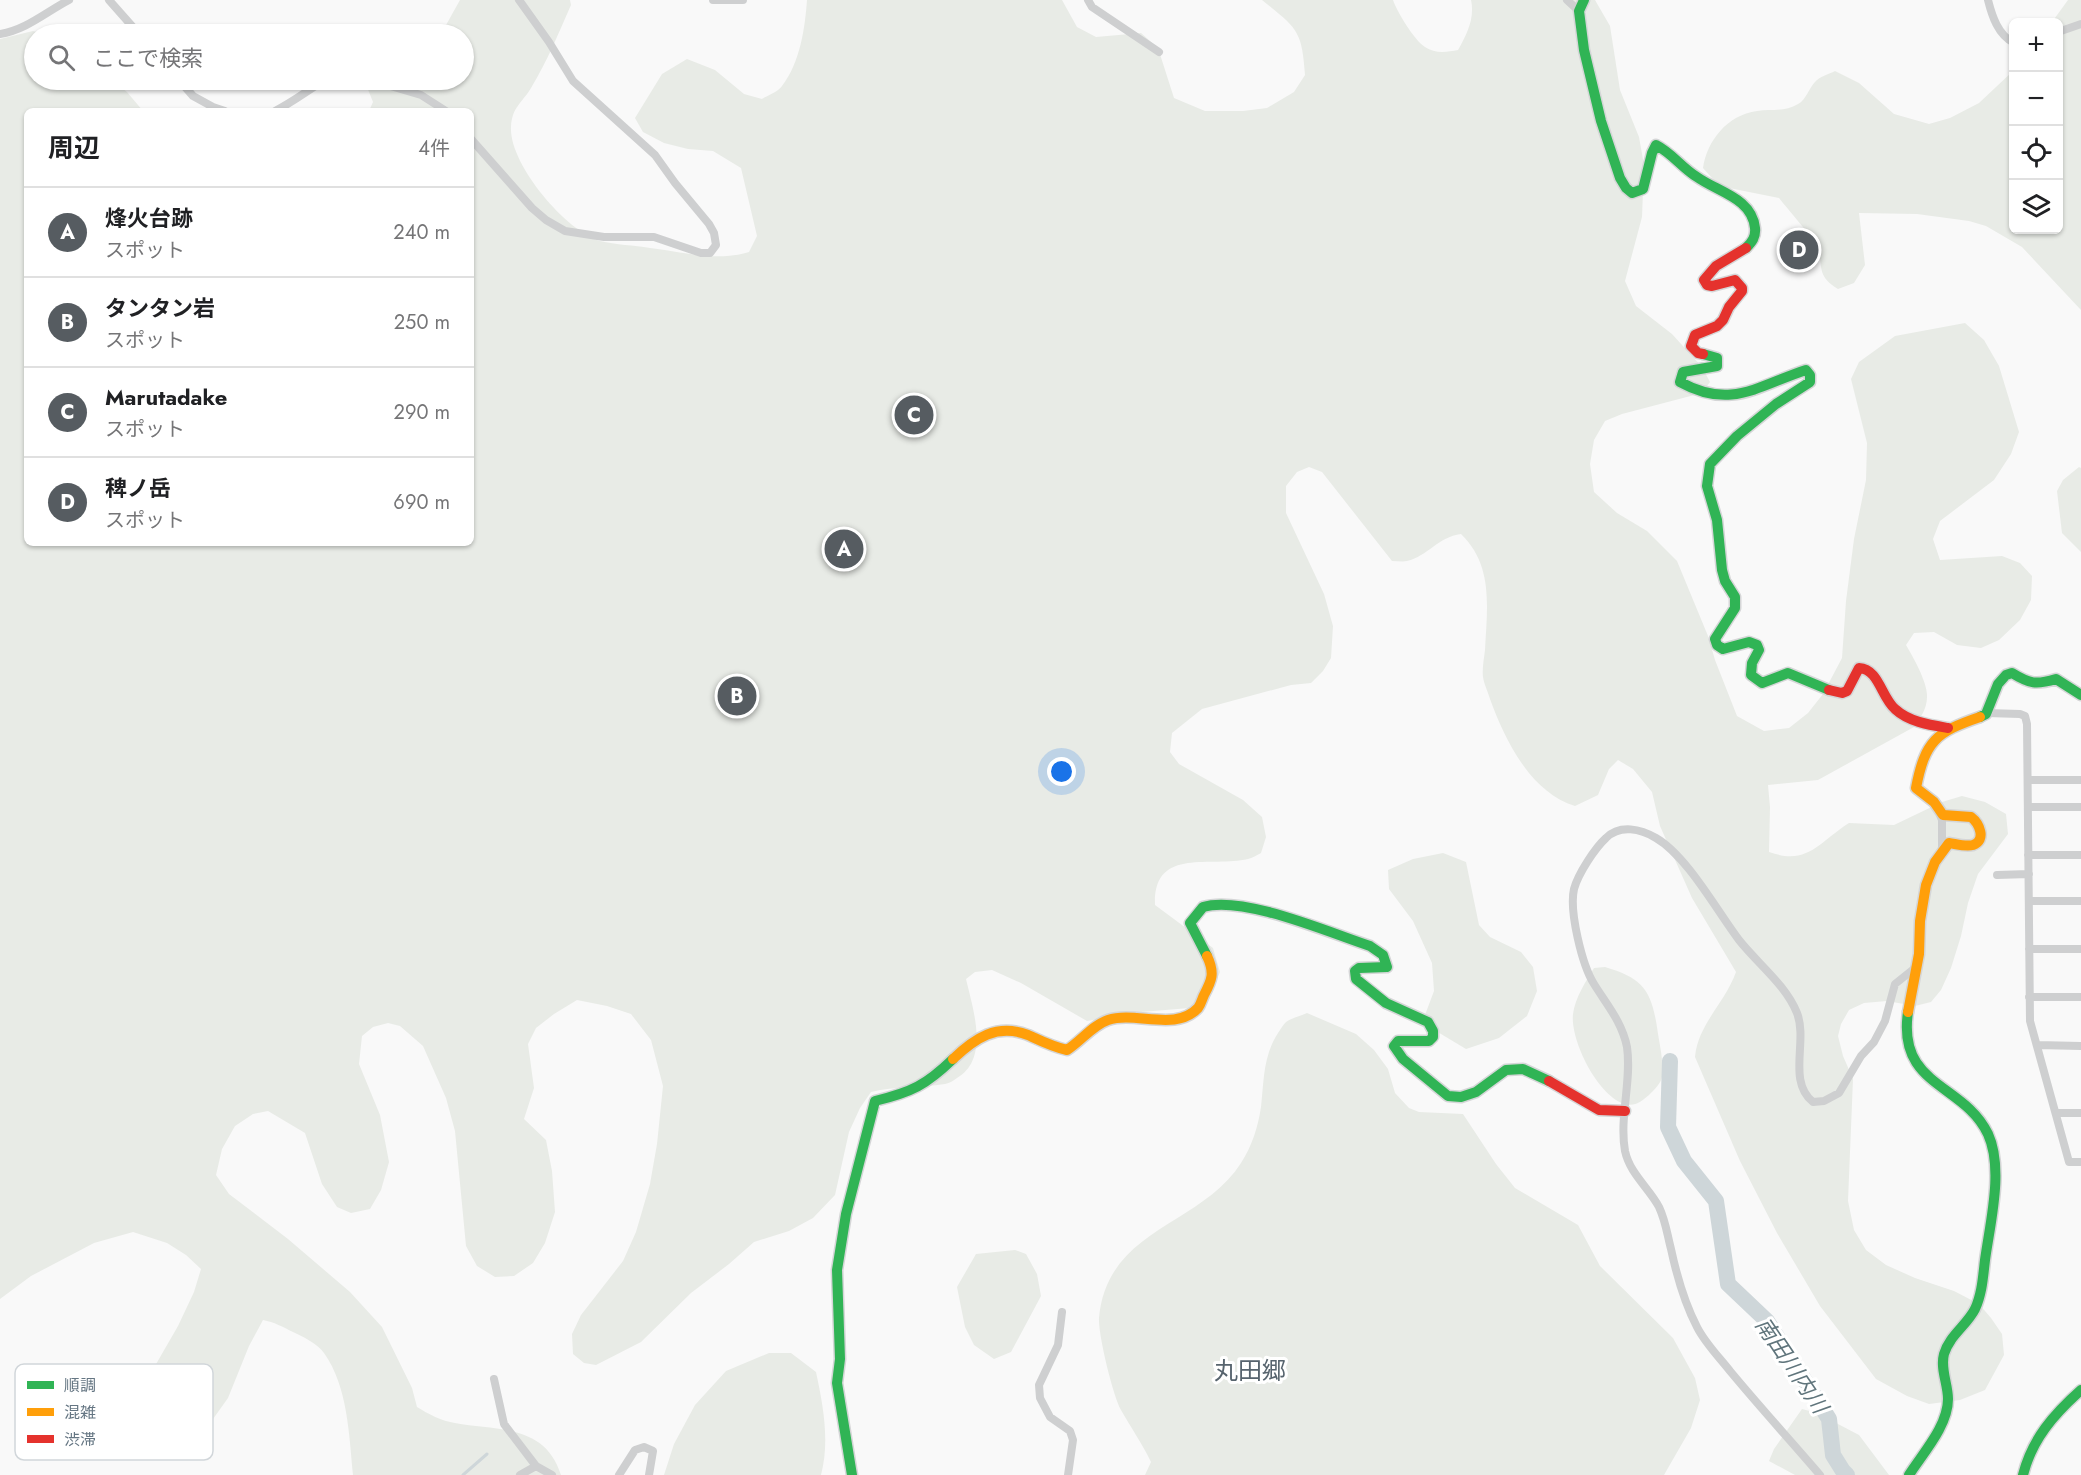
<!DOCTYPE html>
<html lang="ja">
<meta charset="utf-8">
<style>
:root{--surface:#fff;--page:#f2f2f2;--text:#202124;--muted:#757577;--line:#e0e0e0;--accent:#565c61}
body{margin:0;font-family:Jost,"Noto Sans JP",sans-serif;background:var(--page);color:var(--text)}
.controls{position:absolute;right:18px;top:18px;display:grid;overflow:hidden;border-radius:9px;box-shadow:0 2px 4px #0004}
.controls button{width:54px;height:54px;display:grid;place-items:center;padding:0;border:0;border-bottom:2px solid var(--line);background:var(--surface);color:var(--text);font:30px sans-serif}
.you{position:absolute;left:1062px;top:772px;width:21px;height:21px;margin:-15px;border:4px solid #fff;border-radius:50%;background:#1a73e8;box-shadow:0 0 0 9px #1a73e833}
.badge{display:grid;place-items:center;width:39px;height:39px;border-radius:50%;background:var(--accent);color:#fff;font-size:20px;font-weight:700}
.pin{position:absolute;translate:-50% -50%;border:3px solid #fff;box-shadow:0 2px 6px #0006}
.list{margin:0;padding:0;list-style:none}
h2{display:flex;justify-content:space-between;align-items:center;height:78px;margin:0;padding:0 24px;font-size:26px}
h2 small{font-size:20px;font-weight:400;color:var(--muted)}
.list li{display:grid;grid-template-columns:39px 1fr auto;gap:18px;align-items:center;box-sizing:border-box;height:90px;padding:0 24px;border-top:2px solid var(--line)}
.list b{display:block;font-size:22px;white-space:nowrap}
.list p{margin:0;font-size:20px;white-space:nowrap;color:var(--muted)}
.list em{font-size:20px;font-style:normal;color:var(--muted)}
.icon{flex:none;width:33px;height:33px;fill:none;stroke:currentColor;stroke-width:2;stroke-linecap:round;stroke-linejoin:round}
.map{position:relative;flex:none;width:2081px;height:1475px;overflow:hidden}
.search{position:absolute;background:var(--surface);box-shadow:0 2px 4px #0004;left:24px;top:24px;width:450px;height:66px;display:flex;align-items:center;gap:15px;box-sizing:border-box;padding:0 21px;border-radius:33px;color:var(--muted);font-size:22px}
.panel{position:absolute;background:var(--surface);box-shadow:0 2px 4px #0004;left:24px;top:108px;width:450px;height:438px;border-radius:9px}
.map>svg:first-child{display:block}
.green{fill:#e8ebe6}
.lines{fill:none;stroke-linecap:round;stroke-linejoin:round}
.stream{stroke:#ced6d9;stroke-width:3}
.river{stroke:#ced6d9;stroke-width:16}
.fast-casing{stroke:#d5d6d7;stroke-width:13}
.slow-casing{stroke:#d5d6d7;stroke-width:13}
.jam-casing{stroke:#d5d6d7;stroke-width:13}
.street{stroke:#cecfd0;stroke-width:8}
.fast{stroke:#30b455;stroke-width:10}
.slow{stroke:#ff9f0a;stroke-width:10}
.jam{stroke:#e5322d;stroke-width:10}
.labels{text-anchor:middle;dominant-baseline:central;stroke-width:6;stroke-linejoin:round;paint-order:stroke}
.water-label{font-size:22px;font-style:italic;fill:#60757c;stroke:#fff}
.quarter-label{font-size:24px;fill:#57646e;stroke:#fff}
.key{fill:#fff;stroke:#d1d6da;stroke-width:1.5}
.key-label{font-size:16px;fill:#657683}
</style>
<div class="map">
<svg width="2081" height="1475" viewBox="0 0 2081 1475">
<rect width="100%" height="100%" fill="#f9f9f9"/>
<path class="green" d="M460,0H570L571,5C559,32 547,62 531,88C522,103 512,107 511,127C509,164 566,231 600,241C616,245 634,245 650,248C684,252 716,262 749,252L757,236L741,168L713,151L688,149L664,143L643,132L635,118L662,74L687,59L715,70L744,94L762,99C768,95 778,92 782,86C800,63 805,28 807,0H1062L1077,27L1096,37L1141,33L1158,48L1174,98L1205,111H1243L1267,108L1294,92L1305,75C1302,30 1297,28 1262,0H1393C1397,12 1415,41 1425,47C1435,54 1447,52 1458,50C1467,34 1475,18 1471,0H1595L1610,26L1620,90L1639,137L1644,165L1642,217L1625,281L1636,306L1672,334L1702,367L1710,382L1702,393L1622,414L1605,421L1594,440L1590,464L1594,492L1617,513L1647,531L1677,561L1708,636L1715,660L1737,716L1764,731L1789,728L1808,713L1823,694L1842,658L1846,601L1854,539L1866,480L1867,443L1851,379L1859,362L1895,336L1965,323L1984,340L1999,366L2019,432L2011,454L1994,480L1940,521L1933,539L1940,560L2002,556L2020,563L2032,576L2031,600L2020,620L1999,640L1981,648L1957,645L1934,632L1914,633L1906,645C1913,657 1928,683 1927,697C1927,709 1920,718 1914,727L1818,780L1768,785L1770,807L1769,852C1808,866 1819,842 1849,823L1894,825L1942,802L1962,796L1985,802L2006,814L2008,834L1978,874L1968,903L1961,936L1951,968L1941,990L1931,1002L1915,1006L1887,1001L1864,1003L1849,1010L1841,1024L1838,1036L1843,1056L1853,1079L1848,1201L1854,1230L1866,1250L1886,1265L1915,1278L1954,1291L1979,1304L1991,1318L2002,1334L2004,1355L1985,1390L1960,1400L1929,1404L1907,1396L1876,1379L1820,1306L1777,1233L1740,1161L1695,1057C1698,1024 1725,1003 1736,972L1692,898L1660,826L1652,792L1633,769L1618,760L1609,769L1598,795L1575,806C1530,792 1505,740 1490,699C1488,692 1484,684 1483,677C1482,669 1484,658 1485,650C1487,608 1494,566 1461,534C1438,537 1428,556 1407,561C1403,562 1397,561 1392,561L1322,472L1309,467L1297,472L1286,486V513L1324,594L1333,626L1331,658L1323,671L1311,683L1291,685L1202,709L1172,733L1170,752L1179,764L1243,800L1262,817L1266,837L1261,853C1257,855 1252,858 1248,859C1211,868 1153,846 1155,905L1213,948L1220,972L1209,998L1202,1007L1141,1012L1087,1021L1021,983L992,970L975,972L966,979C973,1009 990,1059 957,1078C953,1081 950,1083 945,1084C920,1088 896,1086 871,1092L860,1108L849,1132L835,1195L813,1218L789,1231L754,1242L729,1264L691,1293L641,1342L596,1365L584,1363L573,1354L572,1334L581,1315L623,1261L636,1232L650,1184L657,1144L663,1086L651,1040L631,1014L607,1006L577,1000L554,1014L536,1028L528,1044L534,1088L524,1119L546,1140L552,1171L555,1212L545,1243L533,1263L514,1276L495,1277L477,1266L466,1246L455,1131L446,1098L423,1046L400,1026L388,1023L373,1027L362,1036L359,1064L380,1115L389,1162L381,1190L370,1209L351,1213L337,1207L322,1184L305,1133L268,1111L253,1114L235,1126L222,1149L216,1175L229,1194L288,1239L350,1292L382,1327L412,1388L417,1407C428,1414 442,1421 455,1423C498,1431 545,1424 561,1475H353C349,1435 348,1387 324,1353C318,1344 302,1336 293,1332C283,1327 274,1322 263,1320L249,1346L228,1398L213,1419L199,1431L179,1436L162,1428L142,1409L144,1385L178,1326L194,1292L201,1269L186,1255L167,1243L133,1232L94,1243L31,1276L0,1299V39L33,31L44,34H34V80H112L127,92L143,111H27V543H471V111H369L373,102L367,87L355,85L368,80H464V34H441Z
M2068,0H2081V310L2022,247L1986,226L1969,221L1917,214L1859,213L1865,265L1854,283L1838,289C1813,274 1826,263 1815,244C1805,228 1791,213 1779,198L1719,186L1703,168C1707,141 1727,115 1757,111C1771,109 1785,112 1798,104C1806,100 1809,88 1815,82C1819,77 1829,74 1835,71L1859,83L1894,114L1929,124L1950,118L1979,103L2013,71L2014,230H2058V22H2052Z
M2079,467L2081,468V552L2062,533L2057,491L2063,480Z
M1443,853L1466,862L1479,925L1490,937L1521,952L1533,967L1537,991L1527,1016L1499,1038L1466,1049L1436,1031L1425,1015L1434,991L1432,963L1413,921L1389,889L1388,870L1413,859Z
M1605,967C1642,978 1651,989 1657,1027C1659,1043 1664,1060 1662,1077C1661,1083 1654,1090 1649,1095C1642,1101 1635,1107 1625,1104C1598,1097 1570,1040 1573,1014C1575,998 1586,981 1594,968Z
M1307,1013L1356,1034L1374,1050L1388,1069L1395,1093L1409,1108L1419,1112L1463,1114L1496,1164L1515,1188L1578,1225L1600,1266L1673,1338L1695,1378L1700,1400L1691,1428L1664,1475H1145L1151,1462C1142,1443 1131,1428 1121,1410C1113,1396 1098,1334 1099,1318C1107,1228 1201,1226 1241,1163C1252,1146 1258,1127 1261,1107C1264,1081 1263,1056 1278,1033C1280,1030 1283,1025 1286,1022C1291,1018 1301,1016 1307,1013Z
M1015,1250L1026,1254L1037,1274L1041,1296L1011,1352L994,1359L974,1345L965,1327L957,1287L976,1254Z
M769,1353H791L816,1372C823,1405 830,1441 821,1475H664L674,1444L695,1405L726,1371Z
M1802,1409L1817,1413L1859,1435L1889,1475H1795L1769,1461L1774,1449Z"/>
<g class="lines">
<path class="stream" d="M463,1475L487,1454"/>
<path class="river" d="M1670,1061L1668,1127L1684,1161L1716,1201L1728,1284L1767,1321L1829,1419L1833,1455L1843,1471L1847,1475"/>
<g class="fast-casing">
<path id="fast" d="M1584,0L1579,11L1584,50L1601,121L1620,178L1626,188L1632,193L1643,189L1652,153L1656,145C1672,153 1682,168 1697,177C1718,192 1752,198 1755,228C1756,237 1752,242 1746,248
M1703,354L1717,358V366L1683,372L1680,382C1731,410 1757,386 1806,370L1810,375V382L1776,404L1737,436L1710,464L1707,486L1717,520L1722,570L1725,581L1735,597V608L1715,639L1717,645L1723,649L1749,642L1757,645L1759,650L1752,663L1751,675L1762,683L1788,673L1829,690
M1980,717L1986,714L1998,684L2006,675L2012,673C2030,684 2036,685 2056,679L2081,695
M1207,956L1190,923L1203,907C1243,895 1330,933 1370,946L1383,955L1387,967L1359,968L1355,971L1356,979L1386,1003L1428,1022L1433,1031V1037L1429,1041H1398L1394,1046L1403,1059L1448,1096L1461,1097L1476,1092L1506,1070L1523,1069L1549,1081
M1908,1012C1897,1087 1964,1083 1988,1134C2004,1169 1990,1223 1985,1260C1983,1277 1982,1294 1975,1309C1967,1325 1949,1336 1944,1354C1940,1369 1948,1384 1948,1399C1948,1426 1923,1453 1909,1475
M852,1475L837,1383L840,1359L837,1270L846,1214L875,1101C912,1092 926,1085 953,1059
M2023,1475C2032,1439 2054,1414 2081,1390"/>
</g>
<g class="slow-casing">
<path id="slow" d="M1908,1012L1919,954L1920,921L1926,885L1935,862L1949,843C1956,844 1966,847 1973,845C1987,840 1979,823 1971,817L1943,815L1934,802L1916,788C1925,741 1936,732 1980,717
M953,1059C975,1038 997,1023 1028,1035C1041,1041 1053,1047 1067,1050C1081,1041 1093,1025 1108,1020C1136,1011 1176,1032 1198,1008C1201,1004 1202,999 1204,995C1212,980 1215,973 1207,956"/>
</g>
<g class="jam-casing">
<path id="jam" d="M1703,354L1698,353L1691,346L1695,335L1717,326L1723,320L1729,307L1742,291V288L1735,280L1712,286L1707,285L1704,280L1716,266L1746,248
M1829,690L1842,693L1847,691L1859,668C1879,669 1881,697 1895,709C1909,722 1930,725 1948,728
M1549,1081L1599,1110L1625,1111"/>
</g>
<path class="street" d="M109,0L139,34
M713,0H743
M1088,0L1092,7L1159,52
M1567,0L1579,11
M1988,0C1992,16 1998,35 2014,43
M2058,32L2081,24
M0,34C26,30 46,12 69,0
M179,80L193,96L213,107L225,111
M370,80L421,95L446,111
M275,111C293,102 308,90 325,80
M471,139L532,208L546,220L565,231L604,237H654L701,253H710L716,245L714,233L709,224L675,183L655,155L573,81L549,42L519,0
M1987,713L2020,714L2025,716L2027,724L2030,1021L2069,1162H2081
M2028,780H2081
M2028,807H2081
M1939,812L1942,820V849
M2028,855H2081
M1997,875L2029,874
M2029,901H2081
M2029,949H2081
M2029,997H2081
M2037,1045L2081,1046
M2056,1113H2081
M1062,1312L1058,1345L1039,1385L1040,1398L1050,1417L1070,1431L1073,1440L1068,1475
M494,1379L504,1424L536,1466L552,1475
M520,1475L536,1466
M619,1475L635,1450L644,1447L653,1451L649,1475
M1820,1475C1790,1440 1759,1406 1730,1371C1719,1357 1705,1343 1697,1327C1684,1302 1677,1277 1671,1249C1667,1234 1666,1222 1659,1207C1649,1188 1630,1174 1625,1151C1619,1117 1632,1081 1627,1047C1622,1022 1607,1005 1594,984C1582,965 1569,911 1574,889C1578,874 1595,848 1606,838C1620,824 1641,829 1656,838C1687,856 1717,911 1739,940C1758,964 1786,985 1797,1013C1808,1041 1787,1081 1813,1102L1824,1101L1839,1093L1861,1056L1874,1042L1885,1021L1895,984L1915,968"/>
<use href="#fast" class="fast"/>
<use href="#slow" class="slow"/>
<use href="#jam" class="jam"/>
</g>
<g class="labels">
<g class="water-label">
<text transform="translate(1792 1365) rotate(56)">南田川内川</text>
</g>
<g class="quarter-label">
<text x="1250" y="1370">丸田郷</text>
</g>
</g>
<rect x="15" y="1364" width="198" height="96" rx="9" class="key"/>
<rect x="27" y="1381" width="27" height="8" fill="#30b455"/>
<rect x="27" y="1408" width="27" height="8" fill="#ff9f0a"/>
<rect x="27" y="1435" width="27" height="8" fill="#e5322d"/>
<g class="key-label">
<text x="64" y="1391">順調</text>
<text x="64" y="1418">混雑</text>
<text x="64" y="1445">渋滞</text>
</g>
</svg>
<div class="controls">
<button>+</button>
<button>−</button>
<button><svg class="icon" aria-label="locate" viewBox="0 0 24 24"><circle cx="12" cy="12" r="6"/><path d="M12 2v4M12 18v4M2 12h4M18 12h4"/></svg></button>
<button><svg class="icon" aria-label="layers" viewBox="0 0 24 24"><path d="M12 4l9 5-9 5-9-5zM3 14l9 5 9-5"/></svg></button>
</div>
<div class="you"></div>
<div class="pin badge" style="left:844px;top:549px">A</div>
<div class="pin badge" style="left:737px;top:696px">B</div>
<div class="pin badge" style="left:914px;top:415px">C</div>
<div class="pin badge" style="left:1799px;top:250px">D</div>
<div class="search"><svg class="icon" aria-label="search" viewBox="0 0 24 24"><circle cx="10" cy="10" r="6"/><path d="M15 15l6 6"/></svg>ここで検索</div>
<section class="panel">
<h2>周辺<small>4件</small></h2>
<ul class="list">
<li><span class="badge">A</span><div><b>烽火台跡</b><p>スポット</p></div><em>240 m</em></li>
<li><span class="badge">B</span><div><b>タンタン岩</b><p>スポット</p></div><em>250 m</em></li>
<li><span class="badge">C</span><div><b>Marutadake</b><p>スポット</p></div><em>290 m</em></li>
<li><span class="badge">D</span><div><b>稗ノ岳</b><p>スポット</p></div><em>690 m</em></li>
</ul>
</section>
</div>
